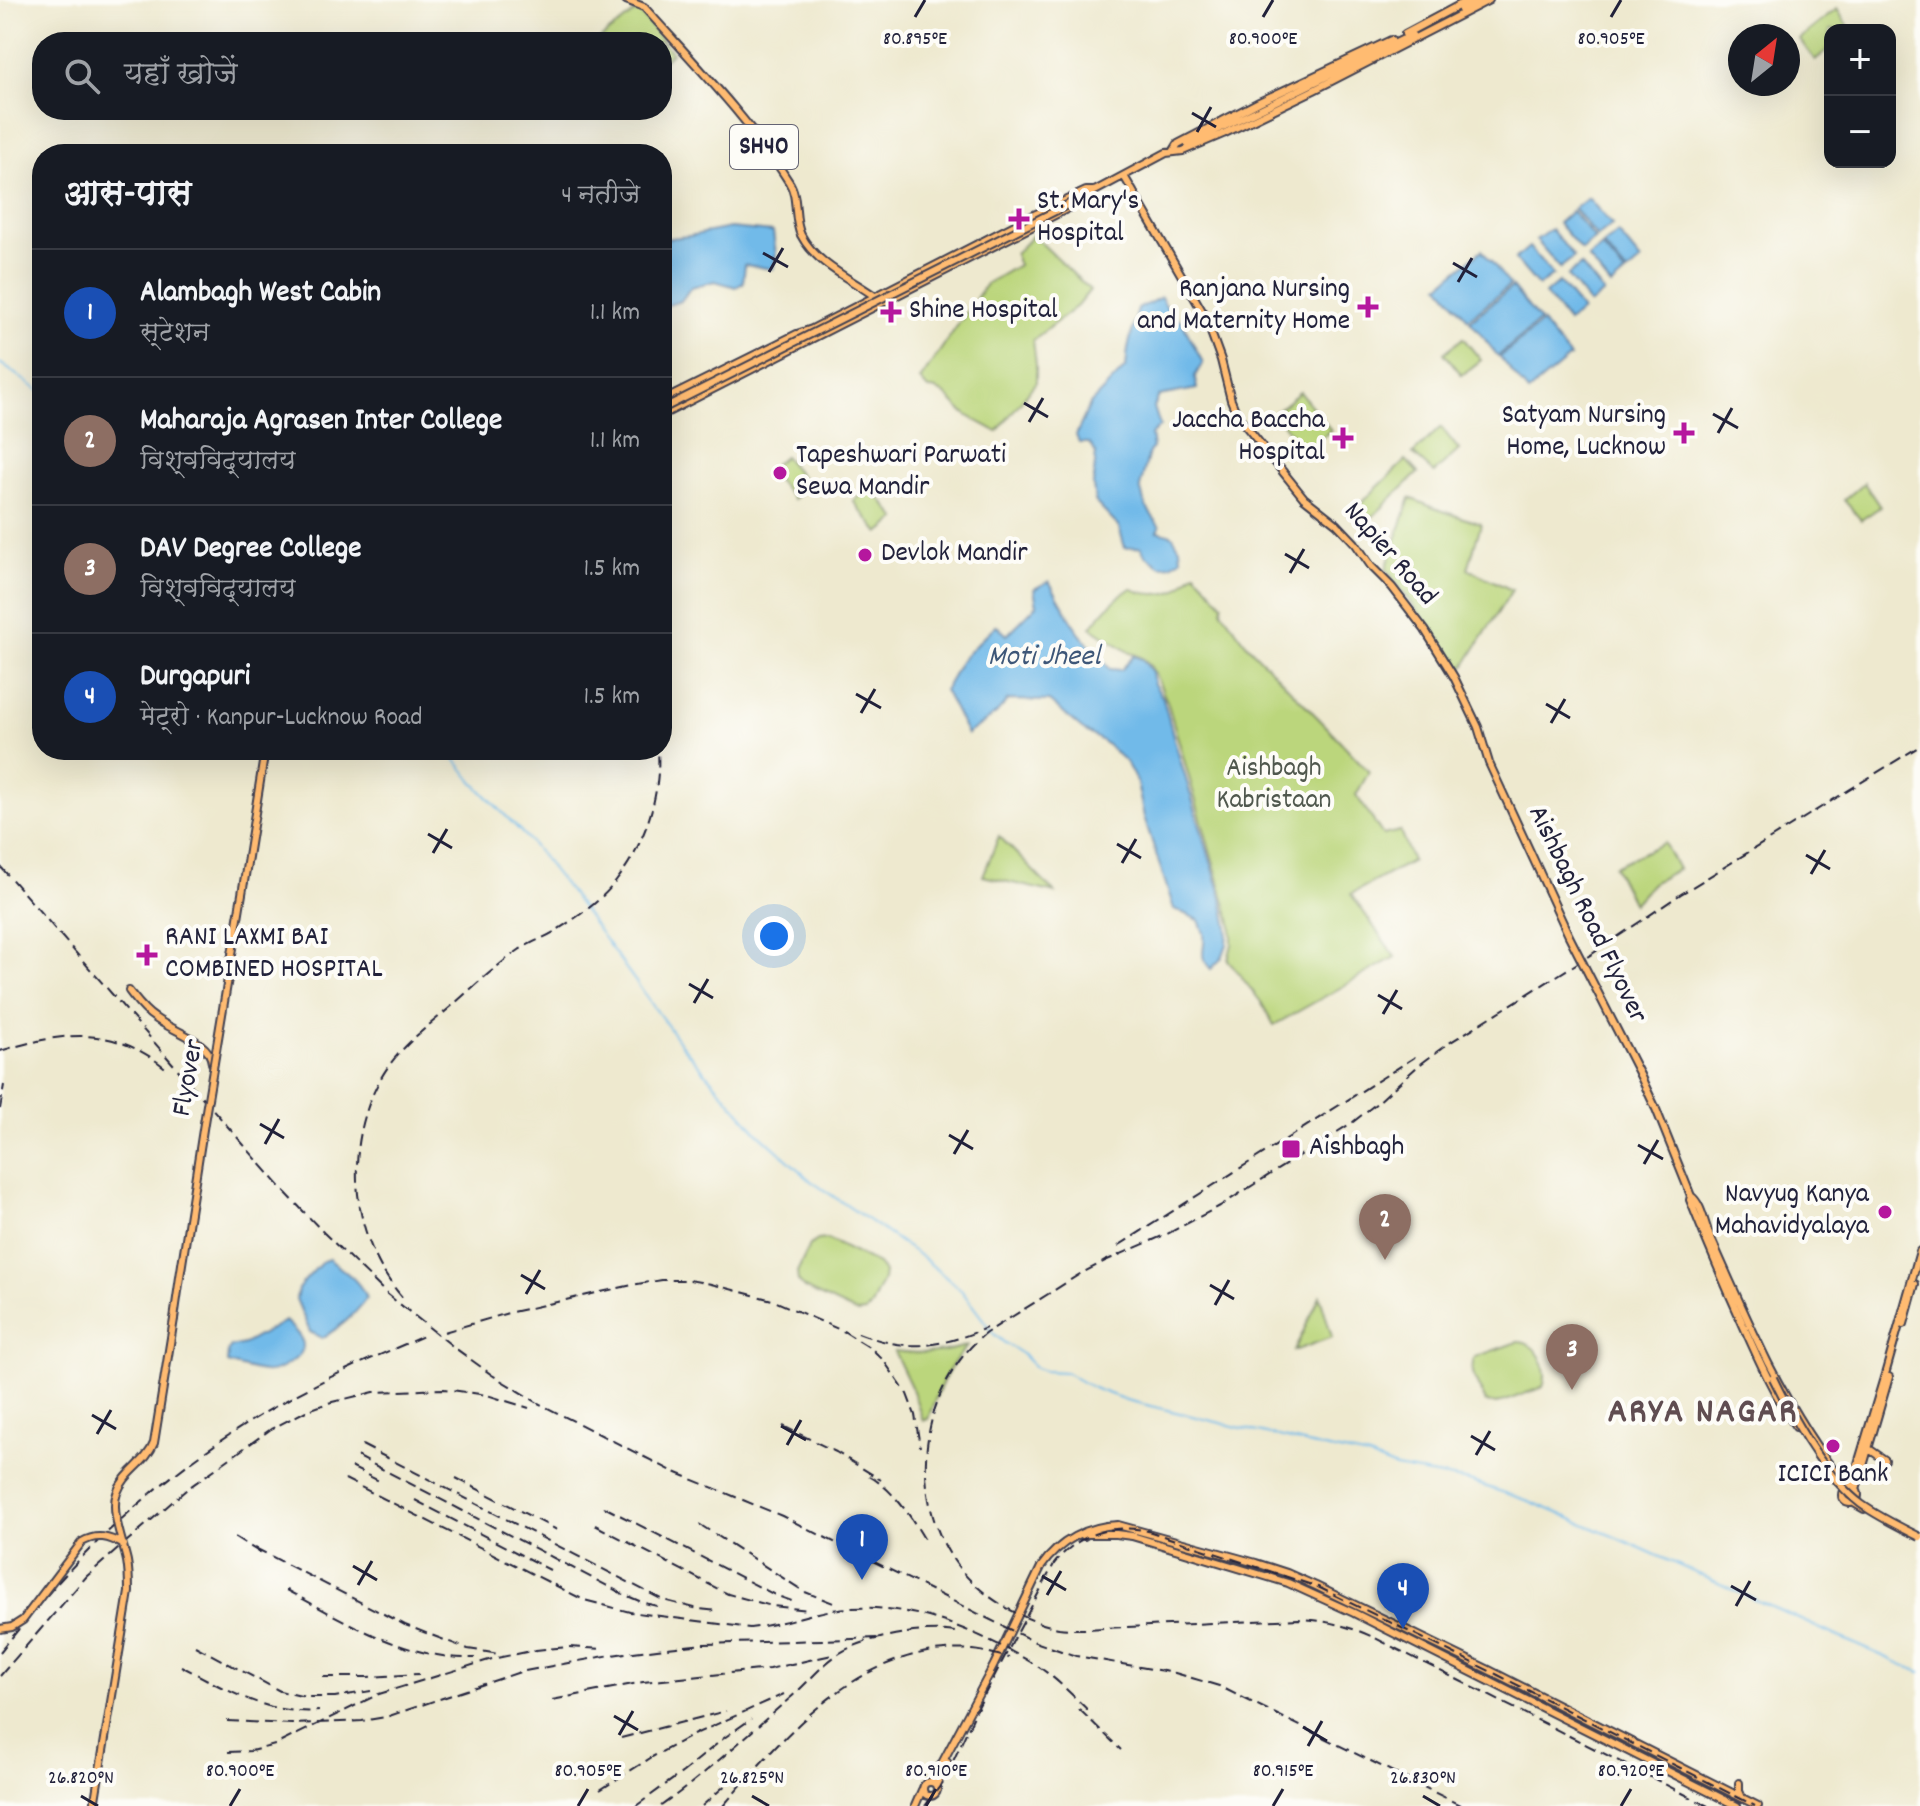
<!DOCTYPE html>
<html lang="hi">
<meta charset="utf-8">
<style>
:root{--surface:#171b24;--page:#242831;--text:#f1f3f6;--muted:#9ea1a6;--line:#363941;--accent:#2563eb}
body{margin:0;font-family:Dekko,"Playpen Sans Deva",sans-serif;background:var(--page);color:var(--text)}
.controls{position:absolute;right:24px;top:24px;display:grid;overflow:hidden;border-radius:16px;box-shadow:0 8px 32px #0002}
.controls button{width:72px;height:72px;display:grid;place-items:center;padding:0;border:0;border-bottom:2px solid var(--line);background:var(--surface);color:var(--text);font:40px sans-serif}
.compass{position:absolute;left:1728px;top:24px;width:72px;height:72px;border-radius:50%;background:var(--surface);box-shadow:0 8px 32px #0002;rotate:30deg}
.you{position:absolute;left:774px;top:936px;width:28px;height:28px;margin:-20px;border:6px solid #fff;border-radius:50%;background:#1a73e8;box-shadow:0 0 0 12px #1a73e833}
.badge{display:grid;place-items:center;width:52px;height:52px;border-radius:50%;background:var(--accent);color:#fff;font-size:26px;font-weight:700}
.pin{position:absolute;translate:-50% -66px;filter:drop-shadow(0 2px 4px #0008)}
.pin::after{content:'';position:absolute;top:42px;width:28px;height:24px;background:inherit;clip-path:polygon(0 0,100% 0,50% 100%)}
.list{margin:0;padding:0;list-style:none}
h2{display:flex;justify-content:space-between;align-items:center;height:104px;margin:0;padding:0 32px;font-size:34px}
h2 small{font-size:26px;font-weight:400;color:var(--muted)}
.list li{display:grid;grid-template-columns:52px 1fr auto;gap:24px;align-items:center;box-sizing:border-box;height:128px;padding:0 32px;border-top:2px solid var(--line)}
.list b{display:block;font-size:30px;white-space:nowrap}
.list p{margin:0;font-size:26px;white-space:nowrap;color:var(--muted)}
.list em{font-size:26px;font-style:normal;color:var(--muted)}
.icon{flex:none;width:44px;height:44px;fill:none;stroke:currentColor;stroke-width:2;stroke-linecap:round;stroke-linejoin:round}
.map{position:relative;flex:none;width:1920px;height:1806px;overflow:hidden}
.search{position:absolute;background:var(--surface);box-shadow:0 8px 32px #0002;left:32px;top:32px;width:640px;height:88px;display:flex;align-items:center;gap:20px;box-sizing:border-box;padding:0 28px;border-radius:32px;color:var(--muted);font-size:30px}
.panel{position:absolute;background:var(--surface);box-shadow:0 8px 32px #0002;left:32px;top:144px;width:640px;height:616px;border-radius:32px}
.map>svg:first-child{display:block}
.green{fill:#bbd67b;stroke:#6e7c5b;stroke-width:2}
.water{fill:#71bae9;stroke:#4a6e92;stroke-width:2}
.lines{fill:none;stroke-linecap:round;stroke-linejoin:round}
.stream{stroke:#71bae9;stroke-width:2}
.major-casing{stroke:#414051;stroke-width:10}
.major{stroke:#ffbb71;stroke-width:6}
.rail{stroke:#22223b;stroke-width:2;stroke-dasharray:12 6;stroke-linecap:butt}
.major-bridge-casing{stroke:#414051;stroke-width:10;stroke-linecap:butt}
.major-bridge{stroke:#ffbb71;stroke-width:6}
.ticks{fill:none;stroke:#22223b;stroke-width:3}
.poi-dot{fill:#b5179e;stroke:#fdfcf7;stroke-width:3}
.labels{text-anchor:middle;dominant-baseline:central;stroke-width:8;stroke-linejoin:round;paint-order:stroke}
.shield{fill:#fdfcf7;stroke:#646373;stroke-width:2}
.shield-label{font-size:26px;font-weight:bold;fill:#22223b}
.poi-label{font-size:28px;fill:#22223b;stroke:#fdfcf7;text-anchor:start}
.street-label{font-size:28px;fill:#22223b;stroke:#fdfcf7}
.park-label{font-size:28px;fill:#50584e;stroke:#fdfcf7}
.water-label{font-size:30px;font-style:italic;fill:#3e5778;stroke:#fdfcf7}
.district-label{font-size:36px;font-weight:bold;letter-spacing:2px;fill:#604d51;stroke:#fdfcf7}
.ticks-label{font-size:20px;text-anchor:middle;fill:#22223b;stroke:#fdfcf7;stroke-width:8;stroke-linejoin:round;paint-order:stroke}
</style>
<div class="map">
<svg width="1920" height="1806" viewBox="0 0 1920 1806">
<rect width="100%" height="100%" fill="#fdfcf7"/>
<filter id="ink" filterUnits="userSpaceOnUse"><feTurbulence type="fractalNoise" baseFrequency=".0125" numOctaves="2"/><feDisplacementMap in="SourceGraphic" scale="16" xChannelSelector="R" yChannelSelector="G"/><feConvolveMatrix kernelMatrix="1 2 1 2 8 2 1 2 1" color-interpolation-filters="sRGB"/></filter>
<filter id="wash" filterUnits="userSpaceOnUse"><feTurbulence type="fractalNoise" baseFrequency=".006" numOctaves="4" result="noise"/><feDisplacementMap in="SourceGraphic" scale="32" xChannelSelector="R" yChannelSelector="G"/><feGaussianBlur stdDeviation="1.8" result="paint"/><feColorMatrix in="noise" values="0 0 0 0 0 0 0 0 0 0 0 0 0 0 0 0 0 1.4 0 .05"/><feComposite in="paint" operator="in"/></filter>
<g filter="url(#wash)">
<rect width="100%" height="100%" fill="#eee9cf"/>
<path class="green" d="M1837,9L1850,30H1830V48L1815,60L1799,39Z
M638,10L672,53L662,61V42H596Z
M1033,235L1090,290L1077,306L1033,340L1036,365V382L997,432C987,426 976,421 967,415C953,406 946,388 928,389L920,380L986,284L1018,265L1015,254Z
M1463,338L1481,360L1462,375L1444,353Z
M1300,392L1331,430L1305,451L1274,413Z
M1441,427L1459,450L1434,473L1413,454Z
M784,456L809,486L793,499L768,469Z
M1406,460L1418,473L1367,522L1355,509Z
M1864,483L1880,507L1861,520L1844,500Z
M871,487L897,519L879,533L853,501Z
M1410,498L1434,508L1481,524L1468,569L1512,590L1462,670L1386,569Z
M1195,572L1223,604L1222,611L1248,646L1327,727L1369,772L1356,795L1383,835L1400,831L1412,861L1351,894L1395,957L1274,1025L1261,1002L1228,960L1232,944V926L1167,701C1157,682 1154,658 1130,653L1091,627C1103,611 1114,599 1131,588C1142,595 1164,596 1176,590C1182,587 1189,577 1195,572Z
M999,836L1055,893L983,876Z
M1664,843L1678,869L1652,883L1633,904L1614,866Z
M827,1239L878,1264L884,1272L883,1280L870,1308L865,1312L857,1313L804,1288L798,1281L797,1272L810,1245L818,1240Z
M1320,1296L1332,1337L1294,1351Z
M1517,1342C1538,1341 1550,1370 1543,1387L1497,1404L1486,1402C1480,1388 1467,1371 1475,1357Z
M968,1345C947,1368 938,1390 928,1419L923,1421L913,1391L894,1351C920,1354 943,1354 968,1345Z"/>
<path class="water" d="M1588,198L1612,225L1597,237L1574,209Z
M1572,211L1595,239L1581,250L1558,223Z
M730,228L773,232L776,254L773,269L745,265L743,283L736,287L715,281L691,287L681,301L662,307V239L689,236Z
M1551,229L1574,257L1560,268L1536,240Z
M1618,233L1641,261L1627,273L1603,245Z
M1529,247L1553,275L1538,286L1515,259Z
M1602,247L1625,274L1611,286L1588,258Z
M1482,250L1510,285L1468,319L1440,285Z
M1581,265L1604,293L1590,304L1567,276Z
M1559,282L1582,310L1568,322L1545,294Z
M1512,287L1540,321L1498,356L1470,321Z
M1161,297L1170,313L1182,322L1203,363L1195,376L1197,389L1159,396L1154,407L1160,426L1151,435L1153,448L1149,452L1140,487L1145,505L1160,527L1158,531L1172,535L1180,548L1181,559L1171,565L1161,566L1145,555L1141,547L1125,548L1119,527L1095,502L1093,485L1096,453L1089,443H1079L1076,435L1090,404L1126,367L1128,348L1138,309Z
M1542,323L1570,357L1528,392L1500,357Z
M1049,581L1079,633L1110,669L1121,670L1134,656L1142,659L1152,672L1154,684L1163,698L1176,746L1222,898L1228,928L1227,944L1222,958L1211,969C1197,954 1206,951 1204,934C1204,932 1200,923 1199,920L1174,909L1144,817L1137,783L1126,762L1104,742L1082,729L1049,701L1008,700L996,714L967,734L944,690C952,681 953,672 960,662C970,649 984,637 996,625L1007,635L1037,605L1034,589Z
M329,1259C343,1271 361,1280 366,1299C353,1317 340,1327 322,1338L310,1332L296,1299L298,1289L307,1278L323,1261Z
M285,1321C303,1337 313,1349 288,1364C281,1369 273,1373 264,1372C252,1371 239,1366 227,1363L228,1351L231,1347L244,1344Z"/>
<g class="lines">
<path class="stream" d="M0,363L42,393
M448,750L474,783L528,839L574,897L683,1047L757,1132L811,1181L922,1257L961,1290L994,1334L1006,1344L1022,1354L1036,1368L1044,1371L1065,1372L1093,1388L1126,1400L1324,1448L1369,1457L1396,1468L1469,1481L1529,1501L1627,1542L1834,1635L1920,1672"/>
</g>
</g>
<g filter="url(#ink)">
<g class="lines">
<g class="major-casing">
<path id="major" d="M626,0L644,7C693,62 750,120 789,182C799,197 793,219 801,235C816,264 851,279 876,297
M1461,10L1479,0
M1405,34L1469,0
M1188,144L1412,35
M1173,152L1178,144L1259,102L1391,40
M1124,176L1205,316L1221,360L1231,400L1237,415L1304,498L1337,524L1355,543L1371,566L1392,587L1425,630L1454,677L1478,727L1489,763L1539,871
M1091,193L1166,153L1183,151L1223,134L1314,90L1489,0
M662,401L797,334L812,329L1036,214L1086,191H1094
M662,415L1090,197L1094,191
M244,882L265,750
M129,991C137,1001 144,1011 155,1018C172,1031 211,1041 212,1063
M1640,1075L1656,1109L1691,1196L1690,1200C1707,1243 1725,1285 1744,1327C1759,1361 1775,1396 1796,1427
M1691,1196C1701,1203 1704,1222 1709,1234C1728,1277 1747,1320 1768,1363C1790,1406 1816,1450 1847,1487
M174,1319L180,1277
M1904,1324L1915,1284
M1869,1449L1885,1460
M1851,1487L1886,1371L1920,1251
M1842 1495a8 8 0 1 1 16 0a8 8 0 1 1-16 0Z
M1856,1490L1889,1377
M1852,1502L1864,1509
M1084,1536L1087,1534H1116L1132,1536L1288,1583L1354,1613L1737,1806
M923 1789a7 7 0 1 1 14 0a7 7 0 1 1-14 0Z
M932,1782L994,1665L1041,1567C1059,1541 1087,1526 1118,1525L1256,1563L1287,1573L1316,1586L1489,1670L1758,1806
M1739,1783V1791L1742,1798
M936,1785L947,1762
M915,1806L922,1790"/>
</g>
<use href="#major" class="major"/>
<path class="rail" d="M0,866L285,1192L324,1233L387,1294L455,1348L492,1375L538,1403L672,1471L782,1516L1035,1642L1076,1656L1175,1673L1219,1686L1462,1806
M0,1051C64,1032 114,1024 169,1071
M0,1109L4,1085
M1118,1246L1415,1057
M402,1297C374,1265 359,1224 357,1181C355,1135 370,1081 404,1048C419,1032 438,1018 454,1004C475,985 496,966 519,950C531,942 545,938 557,930C578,917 602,900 617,880C645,843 661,796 658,750
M444,1332L508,1313L632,1285L662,1280H689L711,1284L772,1300L845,1332L872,1349L884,1361L907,1394L915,1415L920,1447
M858,1333C907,1352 938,1348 986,1328
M783,1426L836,1452L881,1480
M362,1445L663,1600L698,1609L718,1611
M357,1456L623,1594L644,1603L661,1607
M351,1467L383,1483
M869,1476C894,1490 912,1518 926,1542
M456,1478L557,1530
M345,1479L584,1600L630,1612L750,1628C780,1625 809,1613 839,1609C900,1602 957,1623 1009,1650C1023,1658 1038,1665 1051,1676C1065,1687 1078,1701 1091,1713
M415,1500L550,1570
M604,1507L775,1595L797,1603
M699,1524L805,1592L836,1604
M595,1525L728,1594L772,1606L808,1610
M235,1537L262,1554
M255,1548L405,1625L468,1649L499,1654
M286,1590C346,1621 405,1660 475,1658
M195,1646L280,1691L305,1697H335L371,1691
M0,1652C27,1619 54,1585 84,1555C150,1488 226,1431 309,1388C347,1368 387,1352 426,1335
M181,1666C226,1689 265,1715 319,1711
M0,1676L87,1576L187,1489L271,1429L306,1411L328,1403L374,1392L444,1389L487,1395L529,1408
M323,1677H368L419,1674
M552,1700L643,1682L769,1669L832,1655
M1079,1709L1121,1750
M227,1721L292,1724L362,1721L386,1717L520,1672L611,1655L657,1649L704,1644L880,1638
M621,1738L726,1711
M228,1752L251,1751L275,1745L379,1694L492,1659L536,1650L567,1647L605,1649
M600,1790L652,1757L695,1734L784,1694
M636,1806L683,1772L724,1738L751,1719
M661,1806C707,1773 747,1735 790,1698C807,1684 821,1665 840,1653C865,1637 926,1627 955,1632
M702,1806L738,1774
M723,1806C787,1732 864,1641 973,1650C985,1651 997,1655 1009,1658
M925,1806L944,1781L977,1709L1054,1564C1077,1534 1112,1523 1148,1531L1318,1587L1498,1675L1755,1806
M1708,1806L1373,1637C1349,1626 1325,1620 1298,1619L1084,1629C1076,1629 1067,1629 1059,1628C1022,1621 980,1596 957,1565C906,1496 919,1387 986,1333L1080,1274L1105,1261L1167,1234L1220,1206L1353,1122L1377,1103L1418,1066L1446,1045L1592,954L1681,894L1920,746"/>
<g class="major-bridge-casing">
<path id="major-bridge" d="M662,409L1077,200
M1539,871L1569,936L1640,1075
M180,1277L204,1123L244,882
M1773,1378C1793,1419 1824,1476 1861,1504C1879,1517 1900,1527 1920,1537
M0,1629L12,1627L23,1620L82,1542C97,1533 109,1537 124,1545
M94,1806L129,1592C129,1581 129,1571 127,1561C123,1542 110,1511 117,1493C124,1472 146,1464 154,1443L174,1319"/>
</g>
<use href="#major-bridge" class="major-bridge"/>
</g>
</g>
<path class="ticks" d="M915,17L925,0M1263,17L1273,0M1611,17L1621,0M1192,113L1216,127M1197,132L1211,107M763,253L788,267M1453,263L1477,277M769,272L783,248M1458,282L1472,258M1024,403L1048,417M1713,414L1738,428M1029,422L1043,398M1718,433L1732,408M1285,554L1309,568M1290,573L1304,549M856,694L881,708M1546,704L1570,718M861,713L875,689M1551,723L1565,699M428,834L452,848M1117,844L1141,858M433,853L447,829M1806,855L1830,869M1122,863L1136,839M1811,874L1825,850M689,984L713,998M1378,995L1402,1009M694,1003L708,979M1383,1014L1397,990M260,1124L284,1138M949,1135L973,1149M265,1144L279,1119M1638,1145L1663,1159M954,1154L968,1130M1644,1164L1658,1140M521,1275L545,1289M1210,1285L1234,1299M526,1294L540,1270M1215,1305L1229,1280M92,1415L116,1429M781,1426L806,1440M97,1434L111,1410M1471,1436L1495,1450M787,1445L801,1420M1476,1455L1490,1431M353,1566L377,1580M1042,1576L1066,1590M358,1585L372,1561M1731,1586L1756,1600M1047,1595L1061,1571M1736,1606L1750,1581M614,1716L638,1730M1303,1727L1327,1741M619,1735L633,1711M1308,1746L1322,1721M81,1796L98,1806M752,1796L769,1806M1423,1796L1440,1806M230,1806L240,1789M578,1806L588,1789M926,1806L936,1789M1273,1806L1283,1789M1621,1806L1631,1789"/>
<g class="poi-dot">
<path d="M1015 207h8v8h8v8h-8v8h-8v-8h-8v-8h8z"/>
<path d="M1364 295h8v8h8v8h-8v8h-8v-8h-8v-8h8z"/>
<path d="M887 300h8v8h8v8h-8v8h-8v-8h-8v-8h8z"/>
<path d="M1680 421h8v8h8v8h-8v8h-8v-8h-8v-8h8z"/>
<path d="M1339 426h8v8h8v8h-8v8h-8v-8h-8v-8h8z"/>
<circle cx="780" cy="473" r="8"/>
<circle cx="865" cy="555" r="8"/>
<path d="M143 943h8v8h8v8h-8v8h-8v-8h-8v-8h8z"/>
<rect x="1281" y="1139" width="20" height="20" rx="4"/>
<circle cx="1885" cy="1212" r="8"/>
<circle cx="1833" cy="1446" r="8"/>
</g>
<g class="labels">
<rect class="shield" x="730" y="125" width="68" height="44" rx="6"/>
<g class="shield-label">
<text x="764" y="147">SH40</text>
</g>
<g class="poi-label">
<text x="1037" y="203">St. Mary's<tspan x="1037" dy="32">Hospital</tspan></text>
<text x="1350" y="291" text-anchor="end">Ranjana Nursing<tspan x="1350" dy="32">and Maternity Home</tspan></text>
<text x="909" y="312">Shine Hospital</text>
<text x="1666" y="417" text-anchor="end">Satyam Nursing<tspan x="1666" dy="32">Home, Lucknow</tspan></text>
<text x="1325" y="422" text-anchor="end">Jaccha Baccha<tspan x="1325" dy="32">Hospital</tspan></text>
<text x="796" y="457">Tapeshwari Parwati<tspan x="796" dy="32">Sewa Mandir</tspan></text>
<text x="881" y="555">Devlok Mandir</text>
<text x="165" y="939">RANI LAXMI BAI<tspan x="165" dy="32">COMBINED HOSPITAL</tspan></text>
<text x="1309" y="1149">Aishbagh</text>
<text x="1869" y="1196" text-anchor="end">Navyug Kanya<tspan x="1869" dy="32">Mahavidyalaya</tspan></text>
<text x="1833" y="1476" text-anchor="middle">ICICI Bank</text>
</g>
<g class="street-label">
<text transform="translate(1389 555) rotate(49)">Napier Road</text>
<text transform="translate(1586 915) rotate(64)">Aishbagh Road Flyover</text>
<text transform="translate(190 1078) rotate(-80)">Flyover</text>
</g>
<g class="park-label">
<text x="1274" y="770">Aishbagh<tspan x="1274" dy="32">Kabristaan</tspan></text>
</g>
<g class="water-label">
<text x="1044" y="658">Moti Jheel</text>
</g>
<g class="district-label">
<text x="1703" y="1414">ARYA NAGAR</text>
</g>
</g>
<g class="ticks-label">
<text x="915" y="44">80.895°E</text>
<text x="1263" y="44">80.900°E</text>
<text x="1611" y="44">80.905°E</text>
<text x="240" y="1776">80.900°E</text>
<text x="588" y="1776">80.905°E</text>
<text x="936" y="1776">80.910°E</text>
<text x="1283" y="1776">80.915°E</text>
<text x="1631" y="1776">80.920°E</text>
<text x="81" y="1783">26.820°N</text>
<text x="752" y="1783">26.825°N</text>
<text x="1423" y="1783">26.830°N</text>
</g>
</svg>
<div class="controls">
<button>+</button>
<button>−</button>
</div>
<svg class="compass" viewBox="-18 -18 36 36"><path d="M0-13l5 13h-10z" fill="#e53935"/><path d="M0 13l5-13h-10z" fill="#9ea1a6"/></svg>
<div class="you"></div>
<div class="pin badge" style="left:862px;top:1580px;background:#1a4fb4">1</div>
<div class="pin badge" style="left:1385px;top:1260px;background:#8d6e63">2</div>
<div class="pin badge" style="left:1572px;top:1390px;background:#8d6e63">3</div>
<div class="pin badge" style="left:1403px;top:1629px;background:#1a4fb4">4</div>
<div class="search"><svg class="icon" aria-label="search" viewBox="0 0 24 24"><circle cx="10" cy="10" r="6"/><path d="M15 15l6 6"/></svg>यहाँ खोजें</div>
<section class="panel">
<h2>आस-पास<small>4 नतीजे</small></h2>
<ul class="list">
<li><span class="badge" style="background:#1a4fb4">1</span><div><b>Alambagh West Cabin</b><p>स्टेशन</p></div><em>1.1 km</em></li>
<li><span class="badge" style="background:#8d6e63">2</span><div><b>Maharaja Agrasen Inter College</b><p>विश्वविद्यालय</p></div><em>1.1 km</em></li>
<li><span class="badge" style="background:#8d6e63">3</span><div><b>DAV Degree College</b><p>विश्वविद्यालय</p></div><em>1.5 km</em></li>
<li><span class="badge" style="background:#1a4fb4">4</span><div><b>Durgapuri</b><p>मेट्रो · Kanpur-Lucknow Road</p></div><em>1.5 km</em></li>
</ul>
</section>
</div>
